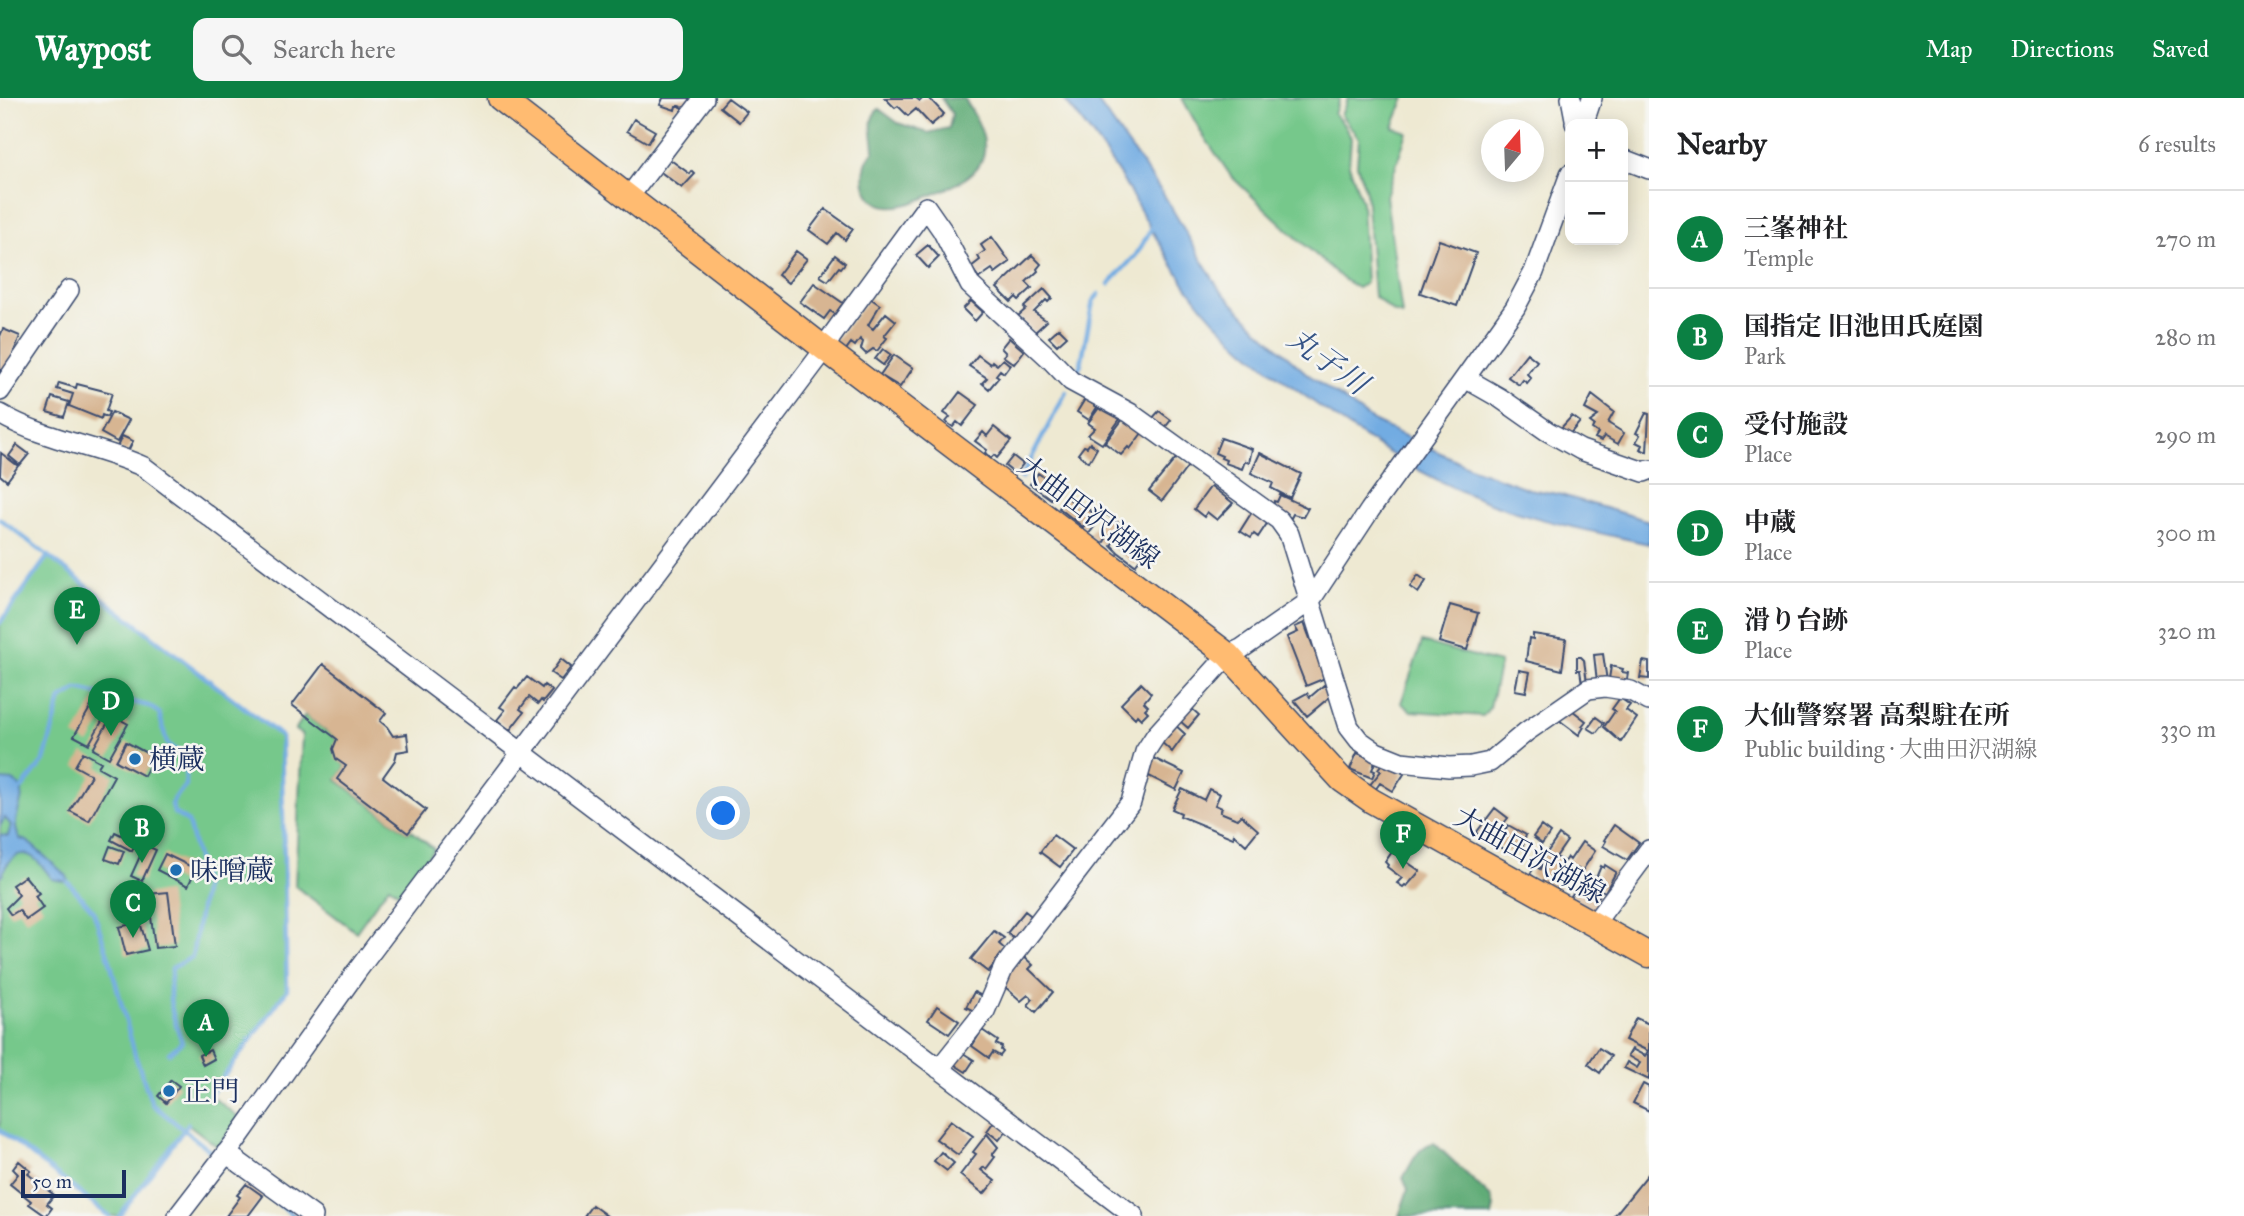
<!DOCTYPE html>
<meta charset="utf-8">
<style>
:root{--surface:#fff;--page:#f6f6f6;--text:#202124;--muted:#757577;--line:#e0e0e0;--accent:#0b8043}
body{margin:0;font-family:"IM FELL Great Primer","Noto Serif JP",serif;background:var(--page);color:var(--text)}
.controls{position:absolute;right:21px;top:21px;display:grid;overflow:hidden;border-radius:14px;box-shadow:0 4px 18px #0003}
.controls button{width:63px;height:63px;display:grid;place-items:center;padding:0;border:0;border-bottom:2px solid var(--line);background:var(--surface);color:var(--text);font:35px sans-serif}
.compass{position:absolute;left:1481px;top:21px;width:63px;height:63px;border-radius:50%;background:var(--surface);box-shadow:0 4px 18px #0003;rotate:19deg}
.scale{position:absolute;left:21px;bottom:18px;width:105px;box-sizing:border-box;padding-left:7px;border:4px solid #1b2f5e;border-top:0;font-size:19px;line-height:24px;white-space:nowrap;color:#1b2f5e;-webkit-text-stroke:5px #f6f6f2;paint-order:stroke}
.you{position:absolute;left:724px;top:716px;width:24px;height:24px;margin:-18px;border:5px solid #fff;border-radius:50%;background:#1a73e8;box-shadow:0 0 0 10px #1a73e833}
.badge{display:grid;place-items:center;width:46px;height:46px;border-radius:50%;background:var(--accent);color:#fff;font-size:23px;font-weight:700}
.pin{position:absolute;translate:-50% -58px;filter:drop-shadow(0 2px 4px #0008)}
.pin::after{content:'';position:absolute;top:37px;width:24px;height:21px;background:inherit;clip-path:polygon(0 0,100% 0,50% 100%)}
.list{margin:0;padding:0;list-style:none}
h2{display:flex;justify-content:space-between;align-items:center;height:91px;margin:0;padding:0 28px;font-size:30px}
h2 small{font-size:23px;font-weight:400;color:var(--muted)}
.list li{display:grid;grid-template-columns:46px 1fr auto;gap:21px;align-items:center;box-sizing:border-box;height:98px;padding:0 28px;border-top:2px solid var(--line)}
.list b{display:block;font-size:26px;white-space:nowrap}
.list p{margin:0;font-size:23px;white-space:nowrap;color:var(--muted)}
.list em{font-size:23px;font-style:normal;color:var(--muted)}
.icon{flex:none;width:38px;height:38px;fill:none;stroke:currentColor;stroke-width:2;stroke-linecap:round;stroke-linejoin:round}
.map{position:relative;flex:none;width:1649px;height:1118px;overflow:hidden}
header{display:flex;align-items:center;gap:42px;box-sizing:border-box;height:98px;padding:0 35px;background:var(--accent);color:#fff}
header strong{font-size:33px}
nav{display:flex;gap:38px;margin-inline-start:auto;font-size:24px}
.search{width:490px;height:63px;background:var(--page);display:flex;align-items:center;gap:18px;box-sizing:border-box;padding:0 24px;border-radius:14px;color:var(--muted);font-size:26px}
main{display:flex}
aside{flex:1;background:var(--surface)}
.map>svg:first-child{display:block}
.green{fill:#76c88b;stroke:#487c74;stroke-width:2}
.forest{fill:#60ac77;stroke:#3e6e6a;stroke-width:2}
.water{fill:#72ace2;stroke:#466ea0;stroke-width:2}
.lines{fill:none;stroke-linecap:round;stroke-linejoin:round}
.stream{stroke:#72ace2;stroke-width:4.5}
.building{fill:#d7b592}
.minor-casing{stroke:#3b4b6f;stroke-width:22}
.major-casing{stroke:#3b4b6f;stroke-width:27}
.minor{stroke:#fff;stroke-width:19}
.major{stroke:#ffbb71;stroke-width:24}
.poi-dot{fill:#1f6fb2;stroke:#f6f6f2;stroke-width:2.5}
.labels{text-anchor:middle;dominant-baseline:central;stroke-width:5;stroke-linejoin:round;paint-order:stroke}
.street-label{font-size:28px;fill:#1b2f5e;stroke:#f6f6f2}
.poi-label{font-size:28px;fill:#1b2f5e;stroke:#f6f6f2;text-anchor:start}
.water-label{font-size:30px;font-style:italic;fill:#355486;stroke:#f6f6f2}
</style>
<header>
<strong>Waypost</strong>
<div class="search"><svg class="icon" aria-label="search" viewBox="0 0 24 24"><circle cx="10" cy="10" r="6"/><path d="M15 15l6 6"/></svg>Search here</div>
<nav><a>Map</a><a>Directions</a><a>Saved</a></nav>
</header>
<main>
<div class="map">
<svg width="1649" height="1118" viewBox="0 0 1649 1118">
<rect width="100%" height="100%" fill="#f6f6f2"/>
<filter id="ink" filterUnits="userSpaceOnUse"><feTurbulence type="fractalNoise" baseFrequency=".0143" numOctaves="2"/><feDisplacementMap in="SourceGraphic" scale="14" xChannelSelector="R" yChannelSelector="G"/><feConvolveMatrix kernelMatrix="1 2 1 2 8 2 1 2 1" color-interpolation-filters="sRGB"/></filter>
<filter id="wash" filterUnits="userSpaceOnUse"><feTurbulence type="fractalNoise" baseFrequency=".00686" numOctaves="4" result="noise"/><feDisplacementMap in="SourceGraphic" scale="28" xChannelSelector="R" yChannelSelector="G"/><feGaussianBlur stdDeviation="1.57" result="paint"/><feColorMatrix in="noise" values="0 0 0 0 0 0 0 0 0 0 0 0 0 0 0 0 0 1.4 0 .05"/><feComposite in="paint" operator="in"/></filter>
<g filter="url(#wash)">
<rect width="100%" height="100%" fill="#eee9d2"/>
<path class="green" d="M1182,0H1340L1334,16L1345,28L1351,40L1349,67L1362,104L1366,185L1358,190L1343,181L1289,133L1231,78L1201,34Z
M1348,0H1405L1393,29L1407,34L1386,98L1402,217L1393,214L1374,198L1366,94L1357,67L1359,40L1341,17Z
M48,458L281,638L287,892L210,997L240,1020L218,1049L188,1026L119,1118H109L0,1032V525Z
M1422,544L1500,565L1490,609L1483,618L1411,613L1401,605Z
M305,617L337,641C332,655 335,660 346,668L337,682L408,735L411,732L434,751L399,795L389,788L356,834L295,788L302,637L295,632Z"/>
<path class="forest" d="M941,0H964C997,50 992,74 934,96C920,102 903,110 887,108C861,105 858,68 874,53C874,39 866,20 879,11L898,25L928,35L949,30L952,16Z
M1434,1045L1491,1099L1494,1108L1492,1118H1399L1408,1091L1403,1080C1411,1067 1418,1047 1434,1045Z"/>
<path class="water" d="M1063,0H1095L1164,97L1219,191L1261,234L1305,274L1373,323L1472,370L1529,391L1558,396L1649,423V446C1596,434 1542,424 1490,405C1425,381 1364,341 1308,300C1265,269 1222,237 1191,194C1164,157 1143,115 1119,76C1102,49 1083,24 1063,0Z
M0,682L13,683L22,690C24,708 9,723 20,741L27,743L67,778L68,784L52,781C43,768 27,745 11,762C6,767 4,770 3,777L0,779V737L8,738L11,727L5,720L0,728Z"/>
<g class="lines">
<path class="stream" d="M1109,186L1136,157L1153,128
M1077,274L1081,266L1093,203L1099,196
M1021,380L1066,294
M0,421L281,638L287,892L210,997
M0,525L48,458
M22,690L44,663L61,601L78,591L149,608L159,615L167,645L180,655L185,663L186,688L175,699L172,706L174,715L188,724L204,788L192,859L172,870C167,905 171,912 182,944L169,955
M68,784L93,812L110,863L135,957L152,1006L209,1052
M0,1032L109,1118
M253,1086L294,1118
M119,1118L188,1026"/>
</g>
<g id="blocks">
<path class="building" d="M663,0H693L689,12L679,8H676L675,12L660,7Z
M728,0L747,14L739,24L720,9Z
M885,0H916L920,3L923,0H929L944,16L931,27L916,11L908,18L898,8L895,10Z
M634,21L655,33L648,45L627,33Z
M668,60L690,76L692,73L695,76L682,90L658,72Z
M825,111L853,131L845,142L837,135L828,146L809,132Z
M992,139L1010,164L995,175L992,171L979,180L971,169L980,162L978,158L985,153L981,147Z
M1439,142L1476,155L1457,208L1420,195Z
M928,147L939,159L928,170L916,157Z
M796,153L807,161L788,185L778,177Z
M835,157L845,165L841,170L839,169L828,183L820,178Z
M1032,157L1041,166L1037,171L1038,173L1026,184L1032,190L1019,202L1016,199L1011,204L997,190Z
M814,185L843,205L835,216L830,213L824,221L800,204Z
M1044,191L1052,200L1048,204L1046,202L1034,214L1047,223L1034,235L1018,218L1026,211L1024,209Z
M870,200L880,207L868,227L873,231L886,215L896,223L884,238L887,240L877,253L873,251L866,256L861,251L863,244L860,241L855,248L851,245L845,253L834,244Z
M971,203L983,214L975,223L963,211Z
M1059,230L1067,238L1057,247L1049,239Z
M3,231L20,238L6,274L0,280V238Z
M1009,240L1024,253L1014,266L1003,258L1006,255L1001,250Z
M883,251L891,257L883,267L875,261Z
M1527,255L1537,263L1527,276L1531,280L1527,285L1523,282L1519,287L1508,279Z
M894,257L913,270L900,289L880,277Z
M978,257L990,266L992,263L997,267L1003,261L1010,267L1004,275L1000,272L996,277L999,279L989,291L982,285L987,280L969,268Z
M59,285L76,290L77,286L112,295L106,313L109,314L107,319L102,317L101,321L69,308L73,296L57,291Z
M960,294L978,307L962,328L957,324L953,329L946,324L950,319L944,315Z
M1592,297L1614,314L1608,325L1624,335L1618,346L1604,338L1601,343L1595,340L1598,335L1592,331L1594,327L1590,324L1598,318L1585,311Z
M52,299L69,304L64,319L47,314Z
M1085,301L1097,309L1089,322L1077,314Z
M1103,309L1120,321L1102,346L1088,337L1095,330L1088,325L1099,310L1101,312Z
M1159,313L1171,322L1163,332L1151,322Z
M112,314L129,322L117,344L101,335Z
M1646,315L1649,316L1647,354L1640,351L1642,347L1636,344L1640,337L1636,335Z
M1572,318L1580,324L1568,338L1560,331Z
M1123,321L1142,335L1130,351L1128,349L1121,357L1105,345Z
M994,329L1011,343L997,360L994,357L991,360L985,355L987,352L975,343L983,334L987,338Z
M122,338L133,343L127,355L117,349Z
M1221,340L1252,351L1249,365L1245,363L1242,371L1225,365L1226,362L1221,360L1222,358L1215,355Z
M1090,345L1097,350L1089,364L1078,356L1084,348L1087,349Z
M17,347L29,356L20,367L9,358Z
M1,355L18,368L7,383L0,377Z
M1260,355L1301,376L1290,400L1271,390L1273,385L1251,375Z
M1013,358L1023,366L1015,376L1005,368Z
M1177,359L1188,368L1162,403L1149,393Z
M1038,375L1059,390L1051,401L1030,386Z
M1211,388L1233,405L1217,422L1207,414L1204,419L1194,411Z
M1280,397L1308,410L1303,419L1293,416L1291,420L1273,412L1274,403L1277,404Z
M1067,399L1076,407L1079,404L1094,416L1083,429L1059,410Z
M1252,414L1268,424L1258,439L1254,436L1251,440L1240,433Z
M1105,415L1133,436L1130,440L1147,452L1135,467L1118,454L1111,447L1114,444L1107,439L1102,447L1088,437Z
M1418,477L1426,483L1418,495L1410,489Z
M1450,507L1478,515L1467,552L1439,544Z
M1304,525L1320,567L1330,578L1306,588L1287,539L1298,534L1295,529Z
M1533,536L1566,541L1562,572L1526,563L1529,540L1533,541Z
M1603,556L1607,583L1597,584L1594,557Z
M1577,559H1581L1584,562L1587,585L1582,586L1580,572H1577Z
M561,561L571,569L561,582L551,575Z
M1643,563L1649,564V581L1640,580Z
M323,566L386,615L380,623L387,629L393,638L407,636L409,652L397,654L395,662L383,679L426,712L408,735L337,681L346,668L336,661L333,651L337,641L292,607Z
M1611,568L1623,571L1622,574L1628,575L1626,587L1609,581Z
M1519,572L1530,574L1526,594L1515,592Z
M527,579L542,590L544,587L552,593L543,604L541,602L538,606L529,599L520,611L524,614L510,632L497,622L505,612L500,609L515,589L517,591Z
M1141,585L1151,595L1144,604L1148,608L1145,611L1148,614L1141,621L1137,617L1135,620L1121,606Z
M1324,587L1332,597L1307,618L1294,602L1307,595L1310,599Z
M1620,600L1630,607L1626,612L1637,620L1621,644L1604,629L1615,613L1612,611Z
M94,603L109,611L89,646L74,638Z
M1568,609L1586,623L1582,628L1584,629L1579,637L1559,622Z
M1191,610L1199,617L1188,630L1179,622Z
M112,617L128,626L109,660L93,651Z
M1596,619L1604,625L1596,635L1588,630Z
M1173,625L1185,636L1172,654L1158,641Z
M126,644L154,659L144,678L116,663Z
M83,654L101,664L98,669L114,678L89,723L70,713L91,677L75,668Z
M1357,655L1376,662L1372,672L1375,673L1372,680L1350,671Z
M1153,660L1184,675L1176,692L1145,676Z
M1383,664L1404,676L1393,693L1380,685L1375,692L1369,688L1381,673L1378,671Z
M1182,691L1204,702L1209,691L1220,696L1215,707L1222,710L1220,714L1237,721L1241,717L1258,732L1246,747L1234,736L1233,740L1180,718L1181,715L1172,711Z
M1495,710L1508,720L1488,745L1476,735Z
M1508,727L1526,737L1522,751L1519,750L1515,757L1497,747Z
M1614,727L1639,745L1627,762L1603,748L1606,743L1604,742Z
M1541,728L1550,735L1542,746L1533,739Z
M115,734L136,744L132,753L111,742Z
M1053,737L1073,752L1060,769L1040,754Z
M1559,737L1567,743L1556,759L1564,764L1567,759L1570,762L1582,744L1595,753L1582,773L1576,770L1568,782L1565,780L1555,795L1530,776L1535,768L1540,771L1542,767L1540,765Z
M145,747L156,752L142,783L131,778Z
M110,748L124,753L119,766L105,761Z
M1392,754L1420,773L1407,788L1405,787L1403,789L1397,785L1402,780L1387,769L1388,767L1385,764Z
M165,756L196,771L188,788L157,772Z
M1605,767L1616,774L1605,794L1589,785L1593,778L1596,780L1601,768L1604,770Z
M25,778L39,795L35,798L43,810L26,822L19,812L11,817L6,810L19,797L12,787Z
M1579,786L1586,790L1588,787L1601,795L1597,801L1599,803L1591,815L1569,801Z
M168,794L175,848L155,850L148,796Z
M1025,813L1035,821L1017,843L1007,835Z
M140,824L148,852L126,857L119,829Z
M994,833L1004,840L999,846L1006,852L988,874L971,861Z
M1023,858L1033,867L1029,871L1053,894L1036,914L1028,907L1033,901L1028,897L1021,903L1004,888L1008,883L1007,876Z
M974,894L982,898L974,913L966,909Z
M937,908L959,923L949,936L928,922Z
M1636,920L1649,926V982L1624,970L1627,964L1637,970L1640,965L1628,958L1632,951L1645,958L1648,953L1625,942Z
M982,932L998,943L996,946L1002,949L1001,952L1003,954L1000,958L993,954L989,960L972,948Z
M1599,950L1611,958L1600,975L1588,966Z
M210,952L214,961L203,967L199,957Z
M963,955L974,962L966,974L955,967Z
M171,982L179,988L166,1005L158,998Z
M1643,986L1649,989V1013L1633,1005Z
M951,1022L973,1038L958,1057L936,1041Z
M995,1022L1007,1032L999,1042L987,1033Z
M987,1036L998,1049L992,1057L995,1059L986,1071L984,1069L981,1072L995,1083L984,1096L960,1077L976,1056L973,1054Z
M941,1054L954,1065L947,1073L934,1063Z
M19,1063L31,1073L28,1076L54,1097L47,1106L52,1110L46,1118L29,1106L31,1103L10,1086L18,1076L13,1071Z
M1649,1075V1118H1614Z
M246,1086L263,1098L248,1118H226L240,1099L237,1097Z
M592,1107L607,1118H584Z"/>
</g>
</g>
<g filter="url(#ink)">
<use href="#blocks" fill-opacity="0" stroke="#3b4b6f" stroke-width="2"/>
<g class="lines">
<g class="minor-casing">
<path id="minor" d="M1571,0L1576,26
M1575,25L1586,18L1592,0
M1623,61L1649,71
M1570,76L1534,174L1515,210L1465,280L1500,300L1547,333L1581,352L1644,374L1649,372
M628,100L704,0
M0,293L69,192
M0,316C44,342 98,348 144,369L1134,1118
M1594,826L1649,752
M939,971L985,913L1004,869L1131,704L1145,654L1156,637L1228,557L1241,551L1310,503L1370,412L1465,280
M226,1055L313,1118
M178,1118L235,1044L357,873L825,251L831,239L926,109L942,132L970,187L1048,259L1071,283L1130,315L1279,422L1289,436L1349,629L1359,642L1376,654L1401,664L1449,669L1471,668L1490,664L1526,634L1588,591L1605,589L1631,593L1649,603"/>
</g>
<g class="major-casing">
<path id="major" d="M500,0L825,251L1228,557L1342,682L1372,703L1649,857"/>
</g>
<use href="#minor" class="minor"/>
<use href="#major" class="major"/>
</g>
</g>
<g class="poi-dot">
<circle cx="135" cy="661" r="7"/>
<circle cx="176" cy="772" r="7"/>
<circle cx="169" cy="993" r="7"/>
</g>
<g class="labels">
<g class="street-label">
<text transform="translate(1089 414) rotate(37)">大曲田沢湖線</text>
<text transform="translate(1530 757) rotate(29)">大曲田沢湖線</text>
</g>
<g class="poi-label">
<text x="149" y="661">横蔵</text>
<text x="190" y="772">味噌蔵</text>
<text x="183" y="993">正門</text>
</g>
<g class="water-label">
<text transform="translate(1328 263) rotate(36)">丸子川</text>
</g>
</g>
</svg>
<div class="controls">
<button>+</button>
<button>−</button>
</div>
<svg class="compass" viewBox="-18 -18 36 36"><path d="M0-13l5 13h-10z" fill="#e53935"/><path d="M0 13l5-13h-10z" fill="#757577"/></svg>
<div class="scale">50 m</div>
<div class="you"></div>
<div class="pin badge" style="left:206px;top:959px">A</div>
<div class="pin badge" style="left:142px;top:765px">B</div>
<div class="pin badge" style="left:133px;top:840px">C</div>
<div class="pin badge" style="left:111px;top:638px">D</div>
<div class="pin badge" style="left:77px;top:547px">E</div>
<div class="pin badge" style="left:1403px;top:771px">F</div>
</div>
<aside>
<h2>Nearby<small>6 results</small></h2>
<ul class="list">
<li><span class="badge">A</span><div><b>三峯神社</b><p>Temple</p></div><em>270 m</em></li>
<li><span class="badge">B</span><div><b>国指定 旧池田氏庭園</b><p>Park</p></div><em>280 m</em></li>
<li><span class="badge">C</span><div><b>受付施設</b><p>Place</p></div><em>290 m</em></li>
<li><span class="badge">D</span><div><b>中蔵</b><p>Place</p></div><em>300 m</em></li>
<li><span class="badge">E</span><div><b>滑り台跡</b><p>Place</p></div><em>320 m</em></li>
<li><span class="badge">F</span><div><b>大仙警察署 高梨駐在所</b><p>Public building · 大曲田沢湖線</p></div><em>330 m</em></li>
</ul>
</aside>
</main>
